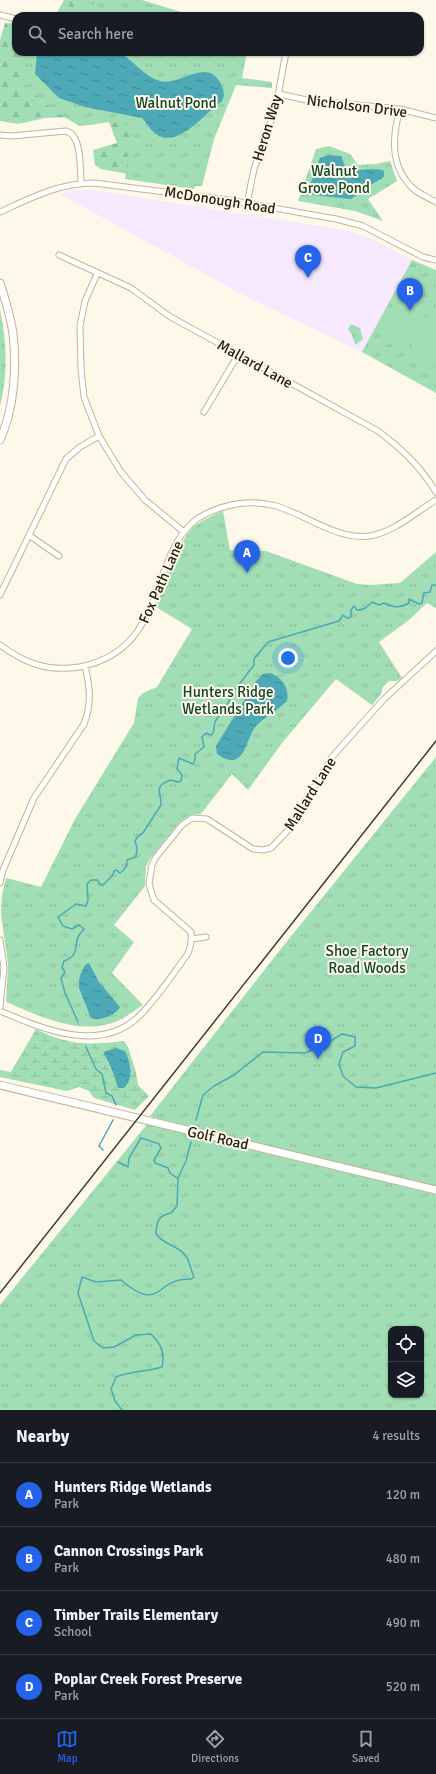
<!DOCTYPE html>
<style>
:root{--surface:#171b24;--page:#20242c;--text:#f1f3f6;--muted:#9ea1a6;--line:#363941;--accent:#2563eb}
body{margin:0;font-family:Signika,sans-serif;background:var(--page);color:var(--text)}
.controls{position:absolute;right:12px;bottom:12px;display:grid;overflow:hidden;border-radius:8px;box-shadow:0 1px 3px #0004}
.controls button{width:36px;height:36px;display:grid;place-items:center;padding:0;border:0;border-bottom:1px solid var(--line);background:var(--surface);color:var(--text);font:20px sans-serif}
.you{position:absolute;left:288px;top:658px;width:14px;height:14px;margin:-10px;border:3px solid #fff;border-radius:50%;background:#1a73e8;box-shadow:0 0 0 6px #1a73e833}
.badge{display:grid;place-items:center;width:26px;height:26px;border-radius:50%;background:var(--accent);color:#fff;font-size:13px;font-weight:700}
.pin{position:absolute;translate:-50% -33px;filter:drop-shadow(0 1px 2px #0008)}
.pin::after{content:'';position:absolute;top:21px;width:14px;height:12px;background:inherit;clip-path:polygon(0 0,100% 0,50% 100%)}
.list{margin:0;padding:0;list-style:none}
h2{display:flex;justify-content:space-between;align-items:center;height:52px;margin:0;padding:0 16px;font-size:17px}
h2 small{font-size:13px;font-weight:400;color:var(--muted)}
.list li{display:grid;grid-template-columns:26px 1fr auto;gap:12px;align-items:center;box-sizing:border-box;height:64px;padding:0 16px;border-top:1px solid var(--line)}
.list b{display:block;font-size:15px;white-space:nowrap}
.list p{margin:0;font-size:13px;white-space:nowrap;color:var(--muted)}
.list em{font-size:13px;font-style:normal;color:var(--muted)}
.icon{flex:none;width:22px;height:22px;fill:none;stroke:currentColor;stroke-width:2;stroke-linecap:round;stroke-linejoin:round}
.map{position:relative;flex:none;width:436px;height:1410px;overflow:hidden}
.search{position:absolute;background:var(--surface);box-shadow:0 1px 3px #0004;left:12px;right:12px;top:12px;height:44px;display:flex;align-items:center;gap:10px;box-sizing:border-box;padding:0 14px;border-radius:12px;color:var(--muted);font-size:15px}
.sheet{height:308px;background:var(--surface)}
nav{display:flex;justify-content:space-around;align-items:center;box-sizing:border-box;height:56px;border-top:1px solid var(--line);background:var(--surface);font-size:11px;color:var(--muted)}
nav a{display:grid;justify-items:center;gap:2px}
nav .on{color:var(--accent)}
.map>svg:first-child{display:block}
.education{fill:#f6e9fd}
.forest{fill:url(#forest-firs)}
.wetland{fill:url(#wetland-marsh)}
.park{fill:url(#park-tufts);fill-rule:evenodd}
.pitch{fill:#a1deb6}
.water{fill:url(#water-ripples)}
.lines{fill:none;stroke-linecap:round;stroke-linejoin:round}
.stream{stroke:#4ca9b5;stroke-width:1.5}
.minor-casing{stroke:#c1b593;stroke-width:7}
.tertiary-casing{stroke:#c1b593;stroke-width:9}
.secondary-casing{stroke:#c1b593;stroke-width:9}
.minor{stroke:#fff;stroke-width:5}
.tertiary{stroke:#fff;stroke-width:7}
.secondary{stroke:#fff;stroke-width:7}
.rail{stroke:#433e31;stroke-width:1.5}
.labels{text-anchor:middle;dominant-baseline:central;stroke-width:4;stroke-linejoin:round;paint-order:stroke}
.park-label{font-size:15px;fill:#114428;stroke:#fdf8ea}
.street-label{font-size:15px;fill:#252013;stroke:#fdf8ea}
</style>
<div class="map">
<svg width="436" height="1410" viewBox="0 0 436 1410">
<defs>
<pattern id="forest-firs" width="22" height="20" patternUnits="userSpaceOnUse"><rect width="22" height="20" fill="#a1deb6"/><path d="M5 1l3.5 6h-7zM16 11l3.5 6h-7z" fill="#8abe9c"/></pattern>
<pattern id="wetland-marsh" width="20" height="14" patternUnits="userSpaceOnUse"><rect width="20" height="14" fill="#a1deb6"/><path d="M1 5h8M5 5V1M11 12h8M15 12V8" fill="none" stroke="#8abe9c"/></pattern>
<pattern id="park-tufts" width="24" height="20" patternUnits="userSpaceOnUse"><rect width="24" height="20" fill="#a1deb6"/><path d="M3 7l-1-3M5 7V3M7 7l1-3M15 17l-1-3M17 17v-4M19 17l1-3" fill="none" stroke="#8abe9c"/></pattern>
<pattern id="water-ripples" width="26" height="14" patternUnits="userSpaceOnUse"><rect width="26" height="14" fill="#4ca9b5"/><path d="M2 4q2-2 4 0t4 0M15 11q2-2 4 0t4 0" fill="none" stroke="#3f8992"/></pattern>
</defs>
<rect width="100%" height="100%" fill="#fdf8ea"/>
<path class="education" d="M74,190H93L349,231L367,237L412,260L362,352L247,297L60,194Z"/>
<path class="forest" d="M64,0H141L194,16H55Z
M5,23L16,24V52H247L134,175L101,169L95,165L93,150L117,143L109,122L82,126L72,117L45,118L18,124L0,121V40Z"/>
<path class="wetland" d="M36,1029C69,1046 89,1045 124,1041L128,1047L136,1072L138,1085L149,1096L135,1110L94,1098L89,1091L79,1087L67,1091L0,1077V1070L11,1072Z"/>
<path class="park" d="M99,0H141L194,16H72Z
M26,52H247L242,78L272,82V88L236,85L214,139L202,186H195L194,189L125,179L132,127L110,121L80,126L59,114L20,82Z
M329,146L350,154L358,165L376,164L390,161L397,181L368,199L383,221L355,211L298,201L316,149Z
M412,260L436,270V393L362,352Z
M0,310C7,341 8,376 0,406Z
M351,324L360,328L363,339L357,344H355L352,335L348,329Z
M223,511L230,550L266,551L357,584L370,585L400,583L436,552V608L427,603L409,620L379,642L402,678L397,681H389L383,687L381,694L372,705L336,679L282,743L248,790L232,774L201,814L190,815L179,823L150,859L146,866L145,886L114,925L134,942L112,973L143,1005C136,1009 129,1015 122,1019C83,1038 42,1017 6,1002L8,964L1,914L2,895L6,878L41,887L75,819L134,723L138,698L143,693L157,687L192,629L156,607C166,582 173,551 191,530C199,521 212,516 223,511Z
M436,757V1410H0V1305L153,1117L150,1116L280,950ZM391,1329H421V1395H391Z"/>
<path class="pitch" d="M401,294L428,308L405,352L379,338Z
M430,310L436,313V363L434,367L408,354Z"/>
<path class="water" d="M37,52C58,52 78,52 99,52C104,52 112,50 117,52C131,57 144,77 160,81C181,87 206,56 221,84C224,91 225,95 222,101C206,112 181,146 159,136C151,132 148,124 142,118L85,107L59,98L35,74Z
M328,155L341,156L346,169C358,172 376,167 384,171V177L367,187L351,199L313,195L308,191L320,158Z
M270,673C282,677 290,689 287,701C278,710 266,716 257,725C245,737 246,775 217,754L216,746L256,681L263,674Z
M89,963L99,982L120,1007C116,1015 99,1022 91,1018L79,988C78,979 81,971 86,964Z
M116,1048L125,1051C131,1063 134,1078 124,1088H118C114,1075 111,1065 104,1054V1052Z"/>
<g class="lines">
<path class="stream" d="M78,1022L65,993L61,978L65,972L62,967L64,961C79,955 74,949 78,937C79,934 82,932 84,929L79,925L72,929L63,926L58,917L76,904L86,906L88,900L87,884L91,880H97L100,884L103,885L113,875L114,871L116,870L120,873C125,869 127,867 127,860L136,857L137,848L135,841L138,836L143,833L161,805C162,794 152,786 171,780L178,782L181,781L182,775L177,769L179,758L193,764L195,760V754L204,747L202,737L206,733L211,735L213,733C215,729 213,725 216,720C221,712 229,706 231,695L254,665V659L268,642L339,621L343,615L347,618L351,617V610L354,606L357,610C366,610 367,606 372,602L379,605L384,603C394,608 400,608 409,603V599L419,604L422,603L424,593L430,592L432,585H436
M86,1047L96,1069L102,1074L106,1093L112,1096L116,1105
M196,1120L203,1095L214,1086L234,1075L263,1052L305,1053L327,1043L342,1034L355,1037V1046L343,1052L339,1064L343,1076L356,1087L376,1088L436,1073
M103,1150L99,1146L113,1120
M118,1162L128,1167L129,1158L141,1138L159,1144L161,1148L154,1160L155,1163L168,1168L170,1173L177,1178
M122,1410L115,1401L111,1389L116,1377C131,1371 146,1372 162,1367C165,1352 161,1344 151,1334L136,1335L114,1347L103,1348L94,1341L78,1293L82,1277L96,1282L121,1280C162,1315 155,1277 191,1279L194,1277C191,1271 190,1263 187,1258C181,1246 163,1245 156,1234C156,1222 159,1215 171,1213L177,1206L178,1178L186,1161L191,1142"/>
<g class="minor-casing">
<path id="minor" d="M0,15L16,19
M279,94L307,100L400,109L436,118
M400,109C393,133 390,162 408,183C414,192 427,197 436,202
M0,135L11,136L66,131C82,135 80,168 81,183
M247,204L254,169L276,107L286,52
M0,212C31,198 59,183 94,183L229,200L336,219L363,226L423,257L436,260
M59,255L131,288L169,316L378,431C402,449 420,466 436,492
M97,274L85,301L80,326L81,369L84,397L99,436L121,472L145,500L184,532
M204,412L238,355
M30,536L59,556
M0,595L66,459L80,447L99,436
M0,645C24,663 48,672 79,667C136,656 147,618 165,569C172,550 180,532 197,519C207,512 219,508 231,505C245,502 262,502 276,506C307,515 336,540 370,536C394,532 416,512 436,500
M0,883L3,870L34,798L84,724C92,703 90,687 85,666
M192,939L206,937
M0,940L4,967L0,1007
M0,1011C41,1028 96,1053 136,1019C155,1002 172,975 187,955C191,947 192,941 191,932L154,900L149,884L152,865L156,857L182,825L192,818L207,819L253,849L263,850L271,848L290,828L332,757L383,700L436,651"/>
</g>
<g class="tertiary-casing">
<path id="tertiary" d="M0,283C5,299 11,317 13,334C17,368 14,409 0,440"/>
</g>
<g class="secondary-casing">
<path id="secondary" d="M0,1085L436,1190"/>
</g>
<use href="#minor" class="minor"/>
<use href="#tertiary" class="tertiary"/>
<use href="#secondary" class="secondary"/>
<path class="rail" d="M0,1293L436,741"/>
</g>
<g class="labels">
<g class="park-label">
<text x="176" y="103">Walnut Pond</text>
<text x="334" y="171">Walnut<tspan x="334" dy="17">Grove Pond</tspan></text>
<text x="228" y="692">Hunters Ridge<tspan x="228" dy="17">Wetlands Park</tspan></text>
<text x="367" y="951">Shoe Factory<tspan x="367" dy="17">Road Woods</tspan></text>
</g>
<g class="street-label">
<text transform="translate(357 106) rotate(7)">Nicholson Drive</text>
<text transform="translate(267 128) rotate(-73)">Heron Way</text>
<text transform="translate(220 200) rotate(9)">McDonough Road</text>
<text transform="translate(255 364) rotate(29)">Mallard Lane</text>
<text transform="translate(161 582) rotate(-66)">Fox Path Lane</text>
<text transform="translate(310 794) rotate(-58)">Mallard Lane</text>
<text transform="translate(218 1138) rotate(13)">Golf Road</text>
</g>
</g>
</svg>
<div class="controls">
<button><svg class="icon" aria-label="locate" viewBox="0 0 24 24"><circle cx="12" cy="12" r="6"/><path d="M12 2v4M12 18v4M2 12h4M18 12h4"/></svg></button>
<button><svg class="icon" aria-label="layers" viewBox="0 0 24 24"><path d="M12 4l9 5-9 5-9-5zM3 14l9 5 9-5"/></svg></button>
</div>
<div class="you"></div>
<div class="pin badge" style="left:247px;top:573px">A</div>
<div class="pin badge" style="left:410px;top:311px">B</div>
<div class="pin badge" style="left:308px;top:278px">C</div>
<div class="pin badge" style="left:318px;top:1059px">D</div>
<div class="search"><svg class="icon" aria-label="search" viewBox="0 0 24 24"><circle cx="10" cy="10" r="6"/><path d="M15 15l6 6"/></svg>Search here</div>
</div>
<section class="sheet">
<h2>Nearby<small>4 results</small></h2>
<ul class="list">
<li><span class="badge">A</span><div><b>Hunters Ridge Wetlands</b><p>Park</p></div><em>120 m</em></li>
<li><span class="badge">B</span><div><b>Cannon Crossings Park</b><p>Park</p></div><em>480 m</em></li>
<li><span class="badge">C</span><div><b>Timber Trails Elementary</b><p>School</p></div><em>490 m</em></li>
<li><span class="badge">D</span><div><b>Poplar Creek Forest Preserve</b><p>Park</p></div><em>520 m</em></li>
</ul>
</section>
<nav>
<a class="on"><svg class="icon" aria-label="map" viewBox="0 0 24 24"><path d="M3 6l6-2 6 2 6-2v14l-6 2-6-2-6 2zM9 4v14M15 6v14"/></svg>Map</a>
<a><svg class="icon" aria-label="directions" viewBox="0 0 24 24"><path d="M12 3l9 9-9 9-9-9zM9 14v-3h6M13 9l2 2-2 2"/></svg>Directions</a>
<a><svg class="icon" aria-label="saved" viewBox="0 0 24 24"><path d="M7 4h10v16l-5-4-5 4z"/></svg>Saved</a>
</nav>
